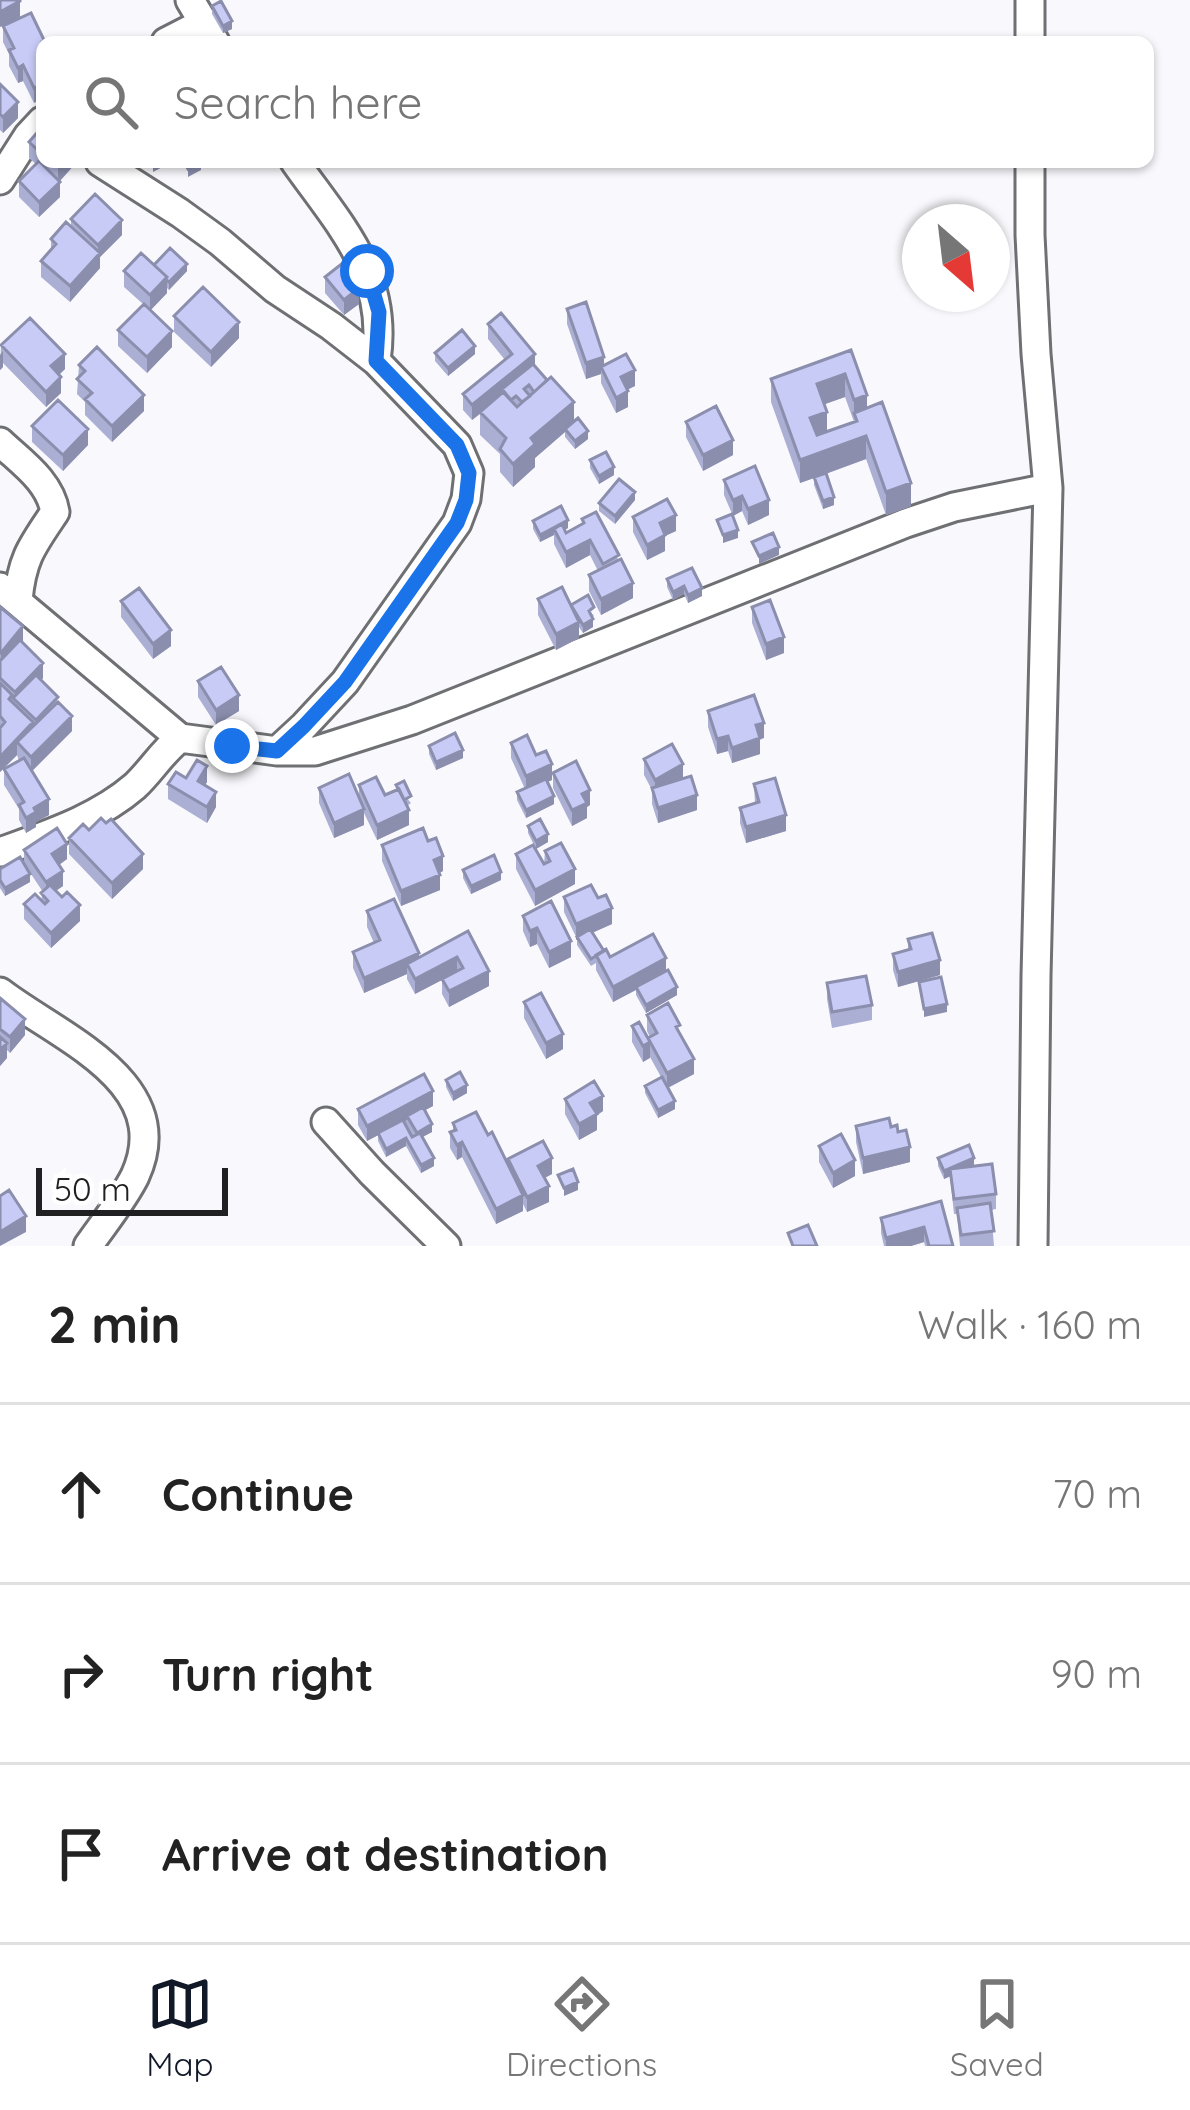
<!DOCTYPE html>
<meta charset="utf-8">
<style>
:root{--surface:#fff;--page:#f6f6f6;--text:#222;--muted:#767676;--line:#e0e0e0;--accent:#111827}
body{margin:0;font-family:Quicksand,sans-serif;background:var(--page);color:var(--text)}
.compass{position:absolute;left:902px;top:204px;width:108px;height:108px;border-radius:50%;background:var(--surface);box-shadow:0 3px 9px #0004;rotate:152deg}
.scale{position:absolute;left:36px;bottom:30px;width:192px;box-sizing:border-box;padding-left:12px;border:6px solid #202022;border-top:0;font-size:33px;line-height:42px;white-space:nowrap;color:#202022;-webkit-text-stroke:9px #fff;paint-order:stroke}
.stop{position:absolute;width:36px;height:36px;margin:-27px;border:9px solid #1a73e8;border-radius:50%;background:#fff}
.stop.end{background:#1a73e8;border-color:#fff;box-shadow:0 3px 12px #0008}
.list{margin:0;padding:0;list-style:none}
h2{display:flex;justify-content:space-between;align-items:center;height:156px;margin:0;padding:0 48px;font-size:51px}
h2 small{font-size:39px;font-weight:400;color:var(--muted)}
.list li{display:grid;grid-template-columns:78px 1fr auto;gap:36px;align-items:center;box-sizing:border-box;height:180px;padding:0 48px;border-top:3px solid var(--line)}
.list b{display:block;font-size:45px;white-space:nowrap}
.list em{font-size:39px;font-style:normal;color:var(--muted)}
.icon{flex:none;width:66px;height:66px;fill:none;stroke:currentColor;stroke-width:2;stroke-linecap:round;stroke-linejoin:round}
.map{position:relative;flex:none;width:1190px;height:1246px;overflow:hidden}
.search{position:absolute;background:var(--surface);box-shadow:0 3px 9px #0004;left:36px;right:36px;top:36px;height:132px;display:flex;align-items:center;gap:30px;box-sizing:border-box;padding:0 42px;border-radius:18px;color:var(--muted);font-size:45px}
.sheet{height:696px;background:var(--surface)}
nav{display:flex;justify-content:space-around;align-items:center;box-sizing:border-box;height:168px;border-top:3px solid var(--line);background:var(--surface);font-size:33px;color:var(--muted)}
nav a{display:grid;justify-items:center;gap:6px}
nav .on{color:var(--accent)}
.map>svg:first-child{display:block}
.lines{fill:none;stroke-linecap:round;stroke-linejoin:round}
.street-casing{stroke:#6f7073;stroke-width:33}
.street{stroke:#fff;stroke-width:27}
.wall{fill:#abafd4;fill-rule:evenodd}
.shaded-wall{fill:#8b8eac}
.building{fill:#c7cbf6;stroke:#8b8eac;stroke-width:3}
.route{stroke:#1a73e8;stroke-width:15}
</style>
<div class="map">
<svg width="1190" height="1246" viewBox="0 0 1190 1246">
<rect width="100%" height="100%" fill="#f9f9fd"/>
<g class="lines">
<g class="street-casing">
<path id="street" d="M190,0L215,42
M1030,0V42
M166,42L203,23
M100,162L180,213L220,242L275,289L331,326L376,361
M1030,162V235L1036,354L1048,488L1036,976L1033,1246
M0,180L28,136L42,121
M0,442C21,462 50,481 55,512C32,546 22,558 18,600
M0,587L180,738
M277,751L304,726L345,682L457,523L466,499L469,473L457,445L376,361C389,275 341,227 295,162
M0,852C46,835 97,819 135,786C151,771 162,752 180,738L277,751H315L412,720L906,523L954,507L1048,488
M0,992C58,1037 178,1082 135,1176C123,1200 104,1223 88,1246
M326,1122L372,1173L446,1246"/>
</g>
<use href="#street" class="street"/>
</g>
<path class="wall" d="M212,6L232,29L223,33L212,14Z
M3,26L45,42L34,103L23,81L18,83L9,66V54L3,42Z
M0,84L18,118L3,133L0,130Z
M42,127V162H75V164L60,181V197L39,217L19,197V181L36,164L29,158V142Z
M71,219L122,235L100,257V268L70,302L41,277V261L51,250V239L71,226Z
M154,265L187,271L169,290L167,288V293L150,310L172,347L147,373L118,346V330L143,304L124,287V271Z
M325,277L359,287V304L344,315L325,293Z
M567,309L604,365L635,386L627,389L628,407L616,413L601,383V374L586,379L567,324Z
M174,316L239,338L211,367L174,332Z
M488,324L535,366L574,422L588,439L575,449L565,437V432L535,458V467L513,487L500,472V454L480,435V414L472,420L463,410V394L505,360L488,339Z
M1,345L65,369L59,375L61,393L46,407L3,363V367L0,370Z
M851,350L867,408L911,506L886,515L866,459L826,474L834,505L823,509L814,485V478L800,483L771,402V379ZM845,397L854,422L827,432L824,404Z
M435,353L475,354L448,376L435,361Z
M79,365L144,411L112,442L85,415V402L77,394Z
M686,422L733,455L703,471L686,437Z
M32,426L88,445L63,471L32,442Z
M590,460L614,475L599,484L590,468Z
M724,480L769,515L748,525L742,511L733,516L724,495Z
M635,500L615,524L599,511V503Z
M633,517L676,531L665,536V551L647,560L633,532Z
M582,519L619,560L633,598L601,615L589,591V575L598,571L590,555L566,568L554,544V535L540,542L533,529V521L568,528L565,530L566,533L582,524Z
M667,579L702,596L688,603L684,594L673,600L667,587Z
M538,599L571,606L594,615L592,617L593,627L583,633L579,627V638L556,650L538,615Z
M121,601L171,646L153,659L121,617Z
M0,607L23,641L22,642L43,678L41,681L58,702L72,731L32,771L49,815L36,822V827L26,833L19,820V809L4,785V769L19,761L17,755L0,772Z
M752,607L784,653L766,660L752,623Z
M198,681L239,711L216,725L198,697Z
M708,711L764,738L760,739V754L732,763L728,751L717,754L708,727Z
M511,743L536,755L552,780L547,782L554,804L526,818L517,800V792L525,789L511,758Z
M429,746L463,758L436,770L429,754Z
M644,759L683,778L697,810L658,823L652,804V790L644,775Z
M553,773L590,805L587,807V818L572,826L553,788Z
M186,778L207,782L205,785L216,807L207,823L168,799V784Z
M754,784L786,831L746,843L740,823V808L755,804Z
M359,785L385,795L396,791V785L411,803L407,806L409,825L377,840L364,813V825L334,838L319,803V788L359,797Z
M528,826L548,842L536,849L528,833Z
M89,830L143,869L112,899L69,854V838Z
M382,845L443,871L439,873L440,890L401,906L382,861Z
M24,850L67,859L59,865L63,886L56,891L80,921L51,948L24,919V904L41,900L43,892L27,868L30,882L5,896L0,888V869L24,865Z
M545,851L575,884L535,906L516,869V854L544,864Z
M463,870L501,880L471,894L463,878Z
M564,897L612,924L592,933L604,951L610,957L666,971L677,995L646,1013L636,995V990L613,1002L596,970V963L591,966L577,945V939L564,912Z
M367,911L419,957L468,931L489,986L449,1007L442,994V980L415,994L407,979V974L364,993L353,968V952L374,943L367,927Z
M523,916L571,957L549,968L537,944L530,947L523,931Z
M908,939L940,975L898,987L893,970V954L908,950Z
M827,983L872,1005V1020L832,1028L827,999Z
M0,998L25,1035L10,1053L7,1050V1058L0,1066Z
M524,1002L563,1049L546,1059L524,1018Z
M647,1015L680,1035L694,1074L668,1088L675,1109L658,1118L645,1093V1086L661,1077L650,1057L643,1062L632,1042V1026L648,1039L650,1037L647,1031Z
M446,1080L467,1093L453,1101L446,1087Z
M565,1099L603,1111L597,1115V1130L579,1140L565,1114Z
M433,1106L425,1110L432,1132L422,1137L434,1166L421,1173L406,1146L386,1157L378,1141V1135L367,1141L358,1125V1109Z
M453,1123L488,1135L508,1164V1159L552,1174L545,1178L549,1202L527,1212L523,1204V1211L496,1224L462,1157L457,1160L450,1148V1132L453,1131Z
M856,1126L891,1127L910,1162L863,1174L856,1142Z
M819,1146L855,1176L833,1188L819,1162Z
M938,1158L974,1166L996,1194V1209L991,1210L994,1246H960L957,1214H954L950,1176L944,1179L938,1166Z
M941,1201L953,1246H925L924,1242L911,1246H884L881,1233V1218Z"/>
<path class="shaded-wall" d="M20,1V17L0,27V12Z
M232,21V29L223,33V26Z
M23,65V81L18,83V68Z
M42,84V99L34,103V88Z
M18,102V118L3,133V117Z
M63,162H75V164L58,183V168Z
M153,162H172L153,172Z
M201,162V170L188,177V169Z
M60,182V197L39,217V202Z
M122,220V235L100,257V268L70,302V286L98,256V245Z
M187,264V271L169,290V282Z
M359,271V287L351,294V278Z
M167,277V293L150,311V295Z
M359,288V304L344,315V300Z
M239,322V338L211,367V352Z
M172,331V347L147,373V357Z
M475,346V354L448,376V368Z
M3,351V367L0,370V355Z
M65,354V369L51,382V366Z
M535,354V370L502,389V396L472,420V405Z
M604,357V373L601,367V374L586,379V363Z
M635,370V386L621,393V377Z
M845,374V397L817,407V384Z
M61,377V393L46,407V392Z
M628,391V407L616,413V398Z
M144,395V411L112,442V426Z
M867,395V418L854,414V400Z
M574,402V425L565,429V432L535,458V467L513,487V464L531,438Z
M827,412V435L810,440V418Z
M88,429V445L63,471V455Z
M588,431V439L575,449V441Z
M866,436V459L800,483V460Z
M733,440V455L703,471V455Z
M614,467V475L599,484V476Z
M911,483V506L886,515V492Z
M635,492V500L615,524V516Z
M742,496V511L733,516V500Z
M834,497V505L823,509V501Z
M769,500V515L748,525V509Z
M676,515V531L665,536V551L647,560V545L660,523Z
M568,520V528L556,534L554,529V535L540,542V535Z
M738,530V538L723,543V535Z
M590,540V555L566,568V552Z
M779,547V555L759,564V556Z
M633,583V598L601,615V599Z
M684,586V594L673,600V592Z
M702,588V596L688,603V595Z
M593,619V627L583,633V625Z
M579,622V638L556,650V634Z
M23,626V641L1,669V653Z
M171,630V646L153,659V644Z
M784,637V653L766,660V644Z
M43,663V678L19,704L15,700V692Z
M239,695V711L216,725V710Z
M72,716V731L31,772V757Z
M33,722V738L17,742V755L0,772V757Z
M764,723V738L760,739V754L732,763V748L756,725Z
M728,736V751L717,754V739Z
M463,750V758L436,770V762Z
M552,764V780L526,792V776Z
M683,764V780L655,795V780Z
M207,766V782L198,796V781Z
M590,790V805L587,807V818L572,826V810L582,794Z
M216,792V807L207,823V807Z
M697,795V810L658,823V808Z
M554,796V804L526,818V810Z
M49,799V815L36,822V827L26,833V818L34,808Z
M364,809V825L334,838V823Z
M409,810V825L377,840V825Z
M786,815V831L746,843V827Z
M548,834V842L536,849V841Z
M67,844V859L52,870V854Z
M143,854V869L112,899V883Z
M443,856V871L434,876V860Z
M575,869V884L535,906V890Z
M63,871V886L46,897V882Z
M501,872V880L471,894V886Z
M30,874V882L5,896V888Z
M440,875V890L401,906V891Z
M80,905V921L51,948V933Z
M612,908V924L576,940V924Z
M537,928V944L530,947V931Z
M571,941V957L549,968V952Z
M419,953V968L407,964V974L364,993V978Z
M457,957V972L415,994V979Z
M666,958V974L613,1002V987Z
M940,960V975L898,987V972Z
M489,971V986L449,1007V991Z
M677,987V995L646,1013V1005Z
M947,1004V1012L924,1017V1009Z
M25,1019V1035L10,1053V1037Z
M563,1034V1049L546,1059V1043Z
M650,1042V1058L643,1062V1046Z
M7,1043V1058L0,1066V1050Z
M694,1059V1074L667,1088V1073Z
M467,1085V1093L453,1101V1093Z
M433,1091V1106L409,1119L407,1116V1120L367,1141V1126Z
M603,1096V1111L597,1115V1130L579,1140V1124L590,1103Z
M675,1101V1109L658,1118V1110Z
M432,1124V1132L417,1140V1133Z
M406,1138V1146L386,1157V1149Z
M462,1142V1157L457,1160V1145Z
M910,1147V1162L863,1174V1158Z
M434,1158V1166L421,1173V1165Z
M552,1158V1174L538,1181V1166Z
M974,1158V1166L944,1179V1171Z
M855,1160V1176L833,1188V1173Z
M578,1182V1190L564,1196V1188Z
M549,1186V1202L527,1212V1197Z
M523,1195V1211L496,1224V1209Z
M26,1216V1232L0,1246V1232Z
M924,1227V1242L911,1246H886V1238Z"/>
<path class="building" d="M0,0H20V1L0,12Z
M221,1L232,21L223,26L212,6Z
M31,13L45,42H42V84L34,88L23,65L18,68L9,50L14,48L3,26Z
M0,84L18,102L3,117L0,114Z
M42,127V154L29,142Z
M39,161L60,182L39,202L19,181Z
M184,162H201L188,169Z
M95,194L122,220L98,245L71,219Z
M66,222L100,253L70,286L41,261L56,244L51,239Z
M170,248L187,264L169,282L165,279L167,277L154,265Z
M141,253L167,277L150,295L124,271Z
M349,258L359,271L351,278L359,288L344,300L325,277Z
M203,287L239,322L211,352L174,316Z
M586,302L604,357L586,363L567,309Z
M144,304L172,331L147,357L118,330Z
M501,313L535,354L472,405L463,394L512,354L488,324Z
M30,318L65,354L51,366L61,377L46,392L1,345Z
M462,330L475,346L448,368L435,353Z
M97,347L144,395L112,426L85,399L92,393L77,379L85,371L79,365Z
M851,350L867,395L854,400L845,374L817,384L827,412L810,418L817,435L857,421L854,413L882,402L911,483L886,492L866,436L800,460L771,379Z
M626,354L635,370L621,377L628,391L616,398L601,367Z
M533,364L547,380L534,392L529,385L524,389L530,396L522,402L516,396L511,400L502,389Z
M551,377L574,402L531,438L535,444L513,464L500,449L506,438L480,412L503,392L517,407Z
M58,400L88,429L63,455L32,426Z
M716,406L733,440L703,455L686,422Z
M578,418L588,431L575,441L565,429Z
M606,452L614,467L599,476L590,460Z
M755,466L769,500L748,509L742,496L733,500L724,480Z
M826,473L834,497L823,501L814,477Z
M619,479L635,492L615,516L599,503Z
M667,499L676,515L660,523L665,535L647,545L633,517Z
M561,506L568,520L540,535L533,521Z
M596,512L619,555L603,564L590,540L566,552L554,529L562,524L566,533L584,523L582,519Z
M732,514L738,530L723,535L717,520Z
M773,533L779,547L759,556L752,542Z
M621,559L633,583L601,599L589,575Z
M692,568L702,588L688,595L684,586L673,592L667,579Z
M562,587L579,622L556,634L538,599Z
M139,588L171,630L153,644L121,601Z
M588,595L594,607L589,611L593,619L583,625L571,605Z
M770,600L784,637L766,644L752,607Z
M0,607L23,626L1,653L0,652Z
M20,640L43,663L15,692L0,678V661Z
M221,667L239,695L216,710L198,681Z
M36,675L58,697L36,720L13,698Z
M0,683L12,695L9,699L33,722L0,757V728L5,722L0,716Z
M754,695L764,723L756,725L760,738L732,748L728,736L717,739L708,711Z
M58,702L72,716L31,757L17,742Z
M455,733L463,750L436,762L429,746Z
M527,735L536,755L546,751L552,764L526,776L511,743Z
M672,744L683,764L655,780L644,759Z
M24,758L49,799L34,808L36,812L26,818L19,805L24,802L4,769Z
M197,760L207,766L198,781L216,792L207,807L168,784L176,772L186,778Z
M576,761L590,790L582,794L587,803L572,810L553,773Z
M349,774L364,809L334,823L319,788Z
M691,776L697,795L658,808L652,788Z
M376,777L385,795L399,789L409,810L377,825L359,785Z
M775,778L786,815L746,827L740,808L759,802L754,784Z
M546,779L554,796L526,810L517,792Z
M404,781L411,796L404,800L396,785Z
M101,818L106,823L111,819L143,854L112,883L69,838L83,824L89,830Z
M540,819L548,834L536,841L528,826Z
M57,828L67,844L52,854L63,871L46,882L24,850Z
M423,828L428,841L436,838L443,856L434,860L440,875L401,891L382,845Z
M561,843L575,869L535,890L516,854L533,845L544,864L550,861L545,851Z
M494,855L501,872L471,886L463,870Z
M20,857L30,874L5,888L0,880V869Z
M50,885L62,897L67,892L80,905L51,933L24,904L35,894L45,904L48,901L41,893Z
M591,885L598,898L606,895L612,908L576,924L564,897Z
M394,899L419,953L364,978L353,952L380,940L367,911Z
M551,901L571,941L549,952L537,928L530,931L523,916Z
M590,929L604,951L591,959L577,937Z
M468,931L489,971L449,991L442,979L463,968L457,957L415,979L407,964Z
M932,933L940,960L898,972L893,954L911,949L908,939Z
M653,934L666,958L613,987L596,955L606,949L610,957Z
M668,970L677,987L646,1005L636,987Z
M866,976L872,1005L832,1012L827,983Z
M941,977L947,1004L924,1009L919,982Z
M541,993L563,1034L546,1043L524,1002Z
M0,998L25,1019L10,1037L0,1029Z
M668,1003L680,1025L676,1027L694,1059L667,1073L648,1038L657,1033L647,1015Z
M639,1022L650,1042L643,1046L632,1026Z
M0,1037L7,1043L0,1050Z
M460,1072L467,1085L453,1093L446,1080Z
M424,1074L433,1091L367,1126L358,1109Z
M662,1077L675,1101L658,1110L645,1086Z
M594,1081L603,1096L590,1103L597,1114L579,1124L565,1099Z
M423,1107L432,1124L417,1133L407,1116Z
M476,1112L488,1135L492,1132L523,1195L496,1209L462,1142L457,1145L450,1132L456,1130L453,1123Z
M889,1118L891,1127L897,1125L898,1132L906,1130L910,1147L863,1158L856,1126Z
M403,1120L412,1137L420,1133L434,1158L421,1165L406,1138L386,1149L378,1133Z
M841,1134L855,1160L833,1173L819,1146Z
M543,1141L552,1158L538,1166L549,1186L527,1197L508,1159Z
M969,1145L974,1158L944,1171L938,1158Z
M992,1164L996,1194L954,1199L950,1169Z
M573,1169L578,1182L564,1188L558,1175Z
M9,1190L26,1216L0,1232V1196Z
M941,1201L953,1246H929L924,1227L886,1238L881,1218Z
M990,1203L994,1231L961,1235L957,1208Z
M808,1225L817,1246H793L788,1233Z"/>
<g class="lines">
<path class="route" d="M232,746L277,751L304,726L345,682L457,523L466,500L469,473L457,445L376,361L379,312L367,271"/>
</g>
</svg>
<svg class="compass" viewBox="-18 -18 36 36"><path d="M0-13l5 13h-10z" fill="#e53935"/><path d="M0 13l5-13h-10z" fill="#767676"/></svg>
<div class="scale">50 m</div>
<div class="stop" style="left:367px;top:271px"></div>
<div class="stop end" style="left:232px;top:746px"></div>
<div class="search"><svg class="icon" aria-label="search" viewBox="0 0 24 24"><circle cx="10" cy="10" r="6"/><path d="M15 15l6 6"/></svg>Search here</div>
</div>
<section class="sheet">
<h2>2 min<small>Walk · 160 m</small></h2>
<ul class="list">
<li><svg class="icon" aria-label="ahead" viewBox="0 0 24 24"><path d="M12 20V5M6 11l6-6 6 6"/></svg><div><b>Continue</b></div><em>70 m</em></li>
<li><svg class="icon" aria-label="right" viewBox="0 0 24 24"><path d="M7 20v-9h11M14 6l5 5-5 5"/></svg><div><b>Turn right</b></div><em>90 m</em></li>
<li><svg class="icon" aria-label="arrive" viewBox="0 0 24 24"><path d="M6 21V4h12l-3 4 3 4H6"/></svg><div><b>Arrive at destination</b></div></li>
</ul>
</section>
<nav>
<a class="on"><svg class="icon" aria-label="map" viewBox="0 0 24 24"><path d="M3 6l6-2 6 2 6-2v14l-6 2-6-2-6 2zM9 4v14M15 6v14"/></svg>Map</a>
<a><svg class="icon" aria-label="directions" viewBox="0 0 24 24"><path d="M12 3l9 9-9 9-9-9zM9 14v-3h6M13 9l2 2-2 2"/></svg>Directions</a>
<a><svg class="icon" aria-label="saved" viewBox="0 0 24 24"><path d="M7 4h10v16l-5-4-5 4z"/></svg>Saved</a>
</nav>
